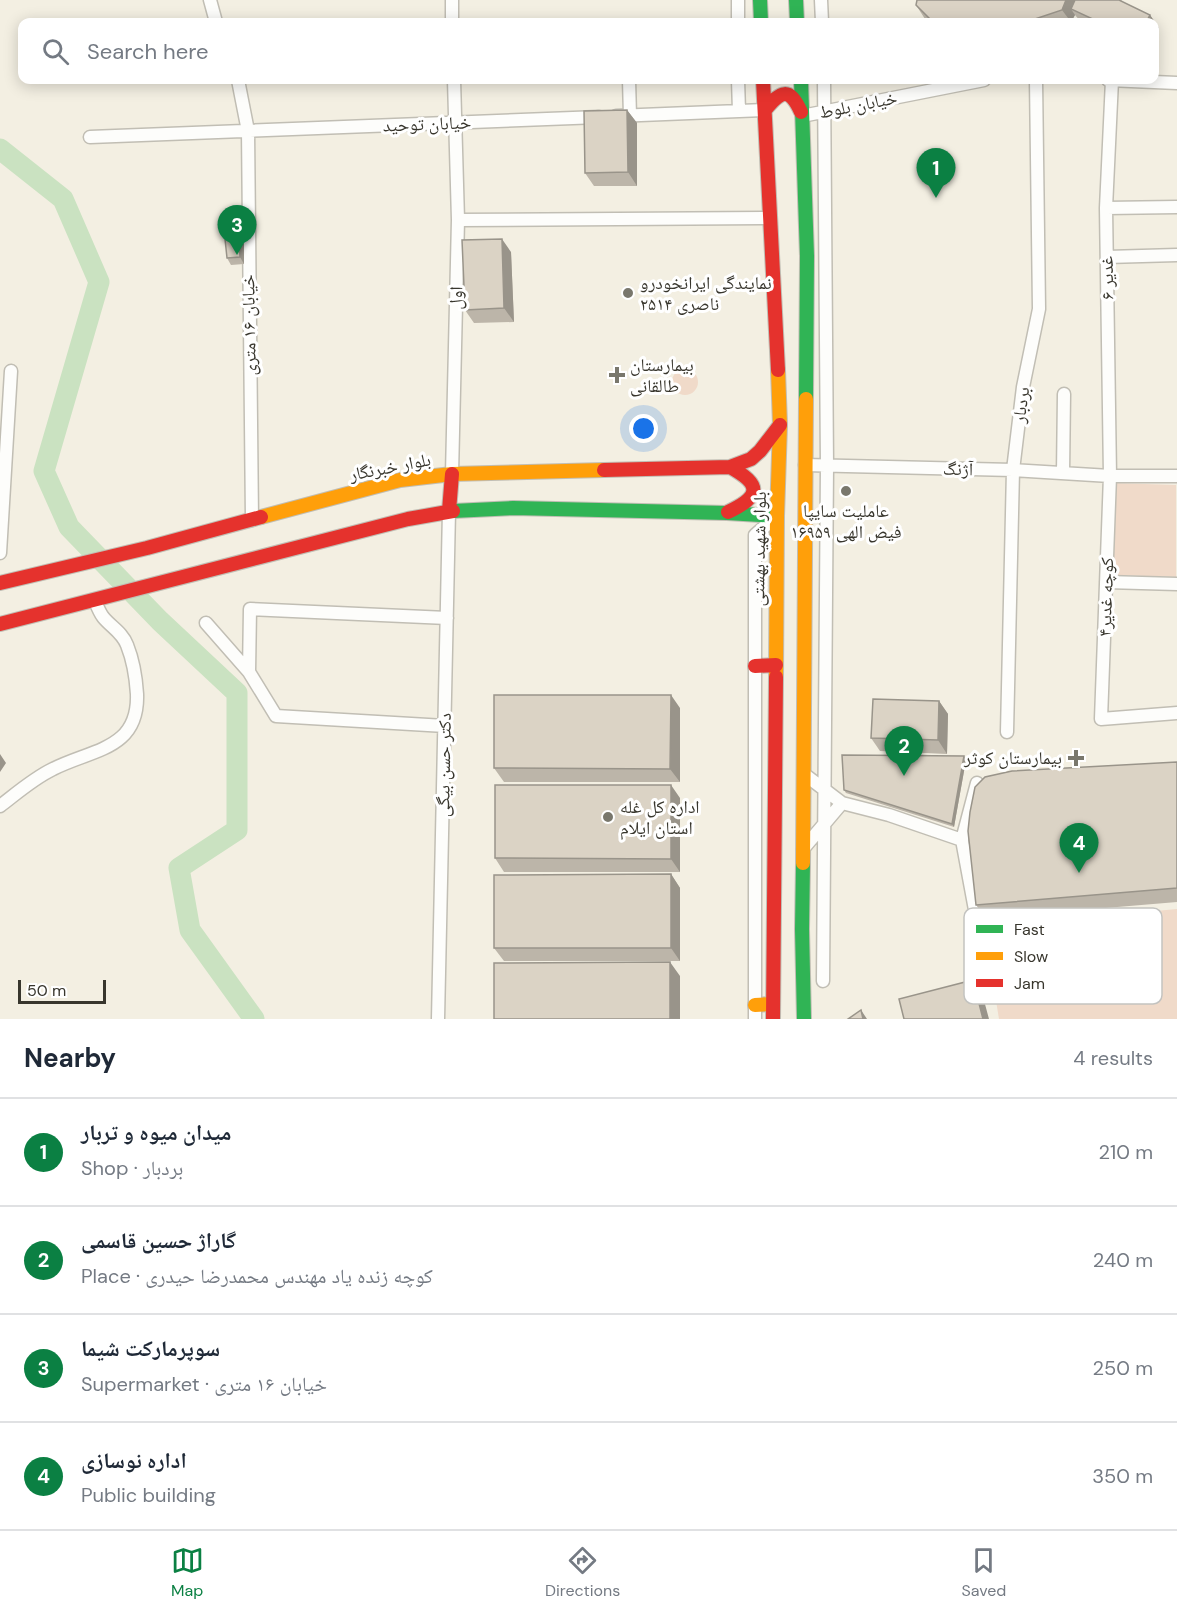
<!DOCTYPE html>
<meta charset="utf-8">
<style>
:root{--surface:#fff;--page:#f6f6f7;--text:#1f2937;--muted:#747a83;--line:#e0e1e3;--accent:#0b8043}
body{margin:0;font-family:"DM Sans","Noto Naskh Arabic",sans-serif;background:var(--page);color:var(--text)}
.scale{position:absolute;left:18px;bottom:15px;width:88px;box-sizing:border-box;padding-left:6px;border:3px solid #38362d;border-top:0;font-size:16px;line-height:21px;white-space:nowrap;color:#38362d;-webkit-text-stroke:4px #fff;paint-order:stroke}
.you{position:absolute;left:644px;top:429px;width:21px;height:21px;margin:-15px;border:4px solid #fff;border-radius:50%;background:#1a73e8;box-shadow:0 0 0 9px #1a73e833}
.badge{display:grid;place-items:center;width:39px;height:39px;border-radius:50%;background:var(--accent);color:#fff;font-size:20px;font-weight:700}
.pin{position:absolute;translate:-50% -50px;filter:drop-shadow(0 2px 3px #0008)}
.pin::after{content:'';position:absolute;top:32px;width:21px;height:18px;background:inherit;clip-path:polygon(0 0,100% 0,50% 100%)}
.list{margin:0;padding:0;list-style:none}
h2{display:flex;justify-content:space-between;align-items:center;height:78px;margin:0;padding:0 24px;font-size:26px}
h2 small{font-size:20px;font-weight:400;color:var(--muted)}
.list li{display:grid;grid-template-columns:39px 1fr auto;gap:18px;align-items:center;box-sizing:border-box;height:108px;padding:0 24px;border-top:2px solid var(--line)}
.list b{display:block;font-size:22px;white-space:nowrap}
.list p{margin:0;font-size:20px;white-space:nowrap;color:var(--muted)}
.list em{font-size:20px;font-style:normal;color:var(--muted)}
.icon{flex:none;width:33px;height:33px;fill:none;stroke:currentColor;stroke-width:2;stroke-linecap:round;stroke-linejoin:round}
.map{position:relative;flex:none;width:1177px;height:1019px;overflow:hidden}
.search{position:absolute;background:var(--surface);box-shadow:0 3px 15px #0003;left:18px;right:18px;top:18px;height:66px;display:flex;align-items:center;gap:15px;box-sizing:border-box;padding:0 21px;border-radius:12px;color:var(--muted);font-size:22px}
.sheet{height:510px;background:var(--surface)}
nav{display:flex;justify-content:space-around;align-items:center;box-sizing:border-box;height:84px;border-top:2px solid var(--line);background:var(--surface);font-size:16px;color:var(--muted)}
nav a{display:grid;justify-items:center;gap:3px}
nav .on{color:var(--accent)}
.map>svg:first-child{display:block}
.green{fill:#f0dac9}
.lines{fill:none;stroke-linecap:round;stroke-linejoin:round}
.river{stroke:#cae2c1;stroke-width:21}
.street-casing{stroke:#c1beb4;stroke-width:15}
.fast-casing{stroke:#c1beb4;stroke-width:16}
.slow-casing{stroke:#c1beb4;stroke-width:16}
.jam-casing{stroke:#c1beb4;stroke-width:16}
.street{stroke:#fdfdfb;stroke-width:12}
.fast{stroke:#30b455;stroke-width:14}
.slow{stroke:#ff9f0a;stroke-width:14}
.jam{stroke:#e5322d;stroke-width:14}
.wall{fill:#bcb5a9}
.shaded-wall{fill:#99948a}
.building{fill:#dbd3c5;stroke:#99948a;stroke-width:1.5}
.poi-dot{fill:#79776c;stroke:#fff;stroke-width:2}
.labels{text-anchor:middle;dominant-baseline:central;stroke-width:6;stroke-linejoin:round;paint-order:stroke}
.street-label{font-size:18px;fill:#38362d;stroke:#fff}
.poi-label{font-size:18px;fill:#38362d;stroke:#fff;text-anchor:start}
.key{fill:#fff;stroke:#c3c3c0;stroke-width:1.5}
.key-label{font-size:16px;fill:#38362d}
</style>
<div class="map">
<svg width="1177" height="1019" viewBox="0 0 1177 1019">
<rect width="100%" height="100%" fill="#f3efe2"/>
<path class="green" d="M672 382a13 13 0 1 1 26 0a13 13 0 1 1-26 0Z
M1113,483L1176,485V577L1112,575Z
M1177,909V1019H999L984,927Z"/>
<g class="lines">
<path class="river" d="M0,149L63,199L99,282L44,471L69,527L160,621L237,693V830L179,868L190,930L254,1019"/>
<g class="street-casing">
<path id="street" d="M210,0L216,22
M452,0V22
M738,0V22
M821,0L822,22
M238,80L248,131L252,520
M629,80L630,116
M738,80L739,111
M1108,80L1177,83
M1112,80L1106,208L1110,476L1101,719L1177,713
M616,116L765,110
M802,116L984,80
M90,137L599,117
M1106,208L1177,207
M458,220L770,218
M1107,257L1177,255
M805,465L1013,470L1110,476H1177
M1063,473L1064,394
M452,474L458,220L454,80
M0,553L11,371
M1106,582L1177,584
M206,623L249,672L276,716L445,726
M249,672L250,609L447,618
M1007,732L1013,470L1023,387L1039,309L1036,80
M804,774L842,803L889,815L962,840
M0,806C17,793 34,778 53,769C92,749 139,750 137,694C136,678 133,660 127,645C122,632 111,627 103,617C100,613 97,606 95,601
M803,849L842,803
M975,910L962,840L977,783
M823,981L827,466L824,80
M438,1019L449,511
M755,1019V535L777,516"/>
</g>
<g class="fast-casing">
<path id="fast" d="M760,0L761,22
M796,0L797,22
M801,80L807,256L806,399
M453,511L513,508L727,513L777,516
M803,863L802,929L804,1019"/>
</g>
<g class="slow-casing">
<path id="slow" d="M261,517L400,480L452,474L604,470
M776,677L777,516L780,425L778,370
M803,863L806,399
M755,1005L773,1004"/>
</g>
<g class="jam-casing">
<path id="jam" d="M763,80L778,370
M765,110C781,91 789,86 801,112
M604,470L730,467L751,459L760,451L780,425
M449,511L452,474
M728,512C761,496 762,485 730,467
M0,583L147,548L261,517
M0,624L408,519L453,511
M755,666L776,665
M773,1019L776,677"/>
</g>
<use href="#street" class="street"/>
<use href="#fast" class="fast"/>
<use href="#slow" class="slow"/>
<use href="#jam" class="jam"/>
</g>
<path class="wall" d="M917,0H1122L1121,1L1150,15L1159,28L1155,38V22H1081L1075,15L1071,22H929L925,19L916,5Z
M627,110L637,123V186H594L585,173Z
M244,244V264L231,265L227,258Z
M511,252L514,322L474,323L465,310Z
M939,701L948,714L947,754L880,751L871,738Z
M680,708V782H504L494,768Z
M964,756L966,760L954,827L846,793L844,790Z
M1177,762V902L986,918L976,905Z
M680,798V872H504L495,858Z
M671,874L680,888V961H504L494,948Z"/>
<path class="shaded-wall" d="M1066,0H1081L1071,9L1075,15L1071,22L1062,10Z
M1150,15L1159,28L1155,38V22H1146Z
M627,110L637,123V186L628,172Z
M239,237L244,244V264L240,257Z
M502,239L511,252L514,322L504,308Z
M671,695L680,708V782L670,769Z
M939,701L948,714L947,754L938,740Z
M0,754L6,763L0,772Z
M964,756L966,760L954,827L952,824Z
M671,785L680,798V872L671,859Z
M671,874L680,888V961L671,948Z
M670,962L680,976V1019H670Z
M973,980L982,993L989,1019H983Z
M861,1010L867,1019H863Z"/>
<path class="building" d="M917,0H1066L1062,10L1029,21L1023,22H933L916,5Z
M1075,0H1119L1150,15L1146,22H1099L1071,9Z
M627,110L628,172L585,173L584,111Z
M239,237L240,257L227,258L225,239Z
M502,239L504,308L465,310L462,240Z
M494,695H671L670,769L494,768Z
M873,699L939,701L938,740L871,738Z
M842,755L964,756L952,824L844,790Z
M1177,762V888L976,905L968,831L970,812L975,787L985,777L1012,771Z
M495,785H671V859L495,858Z
M671,874V948H494V875Z
M670,962V1019H494V963Z
M973,980L983,1019H904L899,999Z
M861,1010L863,1019H848Z"/>
<g class="poi-dot">
<circle cx="628" cy="293" r="6"/>
<path d="M614 366h6v6h6v6h-6v6h-6v-6h-6v-6h6z"/>
<circle cx="846" cy="491" r="6"/>
<path d="M1073 749h6v6h6v6h-6v6h-6v-6h-6v-6h6z"/>
<circle cx="608" cy="817" r="6"/>
</g>
<g class="labels">
<g class="street-label">
<text transform="translate(858 105) rotate(-11)">خیابان بلوط</text>
<text transform="translate(427 124) rotate(-2)">خیابان توحید</text>
<text transform="translate(1107 278) rotate(-91)">غدیر ۶</text>
<text transform="translate(456 298) rotate(-89)">اول</text>
<text transform="translate(249 325) rotate(-91)">خیابان ۱۶ متری</text>
<text transform="translate(1021 405) rotate(-82)">بردبار</text>
<text transform="translate(390 467) rotate(-11)">بلوار خبرنگار</text>
<text transform="translate(958 469) rotate(1)">آژنگ</text>
<text transform="translate(759 549) rotate(-89)">بلوار شهید بهشتی</text>
<text transform="translate(1106 597) rotate(-88)">کوچه غدیر۴</text>
<text transform="translate(444 765) rotate(-89)">دکتر حسن بیگی</text>
</g>
<g class="poi-label">
<text x="640" y="283">نمایندگی ایرانخودرو<tspan x="640" dy="21">ناصری ۲۵۱۴</tspan></text>
<text x="630" y="365">بیمارستان<tspan x="630" dy="21">طالقانی</tspan></text>
<text x="846" y="511" text-anchor="middle">عاملیت سایپا<tspan x="846" dy="21">۱۶۹۵۹ فیض الهی</tspan></text>
<text x="1062" y="758" text-anchor="end">بیمارستان کوثر</text>
<text x="620" y="807">اداره کل غله<tspan x="620" dy="21">استان ایلام</tspan></text>
</g>
</g>
<rect x="964" y="908" width="198" height="96" rx="9" class="key"/>
<rect x="976" y="925" width="27" height="8" fill="#30b455"/>
<rect x="976" y="952" width="27" height="8" fill="#ff9f0a"/>
<rect x="976" y="979" width="27" height="8" fill="#e5322d"/>
<g class="key-label">
<text x="1014" y="935">Fast</text>
<text x="1014" y="962">Slow</text>
<text x="1014" y="989">Jam</text>
</g>
</svg>
<div class="scale">50 m</div>
<div class="you"></div>
<div class="pin badge" style="left:936px;top:198px">1</div>
<div class="pin badge" style="left:904px;top:776px">2</div>
<div class="pin badge" style="left:237px;top:255px">3</div>
<div class="pin badge" style="left:1079px;top:873px">4</div>
<div class="search"><svg class="icon" aria-label="search" viewBox="0 0 24 24"><circle cx="10" cy="10" r="6"/><path d="M15 15l6 6"/></svg>Search here</div>
</div>
<section class="sheet">
<h2>Nearby<small>4 results</small></h2>
<ul class="list">
<li><span class="badge">1</span><div><b>میدان میوه و تربار</b><p>Shop · بردبار</p></div><em>210 m</em></li>
<li><span class="badge">2</span><div><b>گاراژ حسین قاسمی</b><p>Place · کوچه زنده یاد مهندس محمدرضا حیدری</p></div><em>240 m</em></li>
<li><span class="badge">3</span><div><b>سوپرمارکت شیما</b><p>Supermarket · خیابان ۱۶ متری</p></div><em>250 m</em></li>
<li><span class="badge">4</span><div><b>اداره نوسازی</b><p>Public building</p></div><em>350 m</em></li>
</ul>
</section>
<nav>
<a class="on"><svg class="icon" aria-label="map" viewBox="0 0 24 24"><path d="M3 6l6-2 6 2 6-2v14l-6 2-6-2-6 2zM9 4v14M15 6v14"/></svg>Map</a>
<a><svg class="icon" aria-label="directions" viewBox="0 0 24 24"><path d="M12 3l9 9-9 9-9-9zM9 14v-3h6M13 9l2 2-2 2"/></svg>Directions</a>
<a><svg class="icon" aria-label="saved" viewBox="0 0 24 24"><path d="M7 4h10v16l-5-4-5 4z"/></svg>Saved</a>
</nav>
